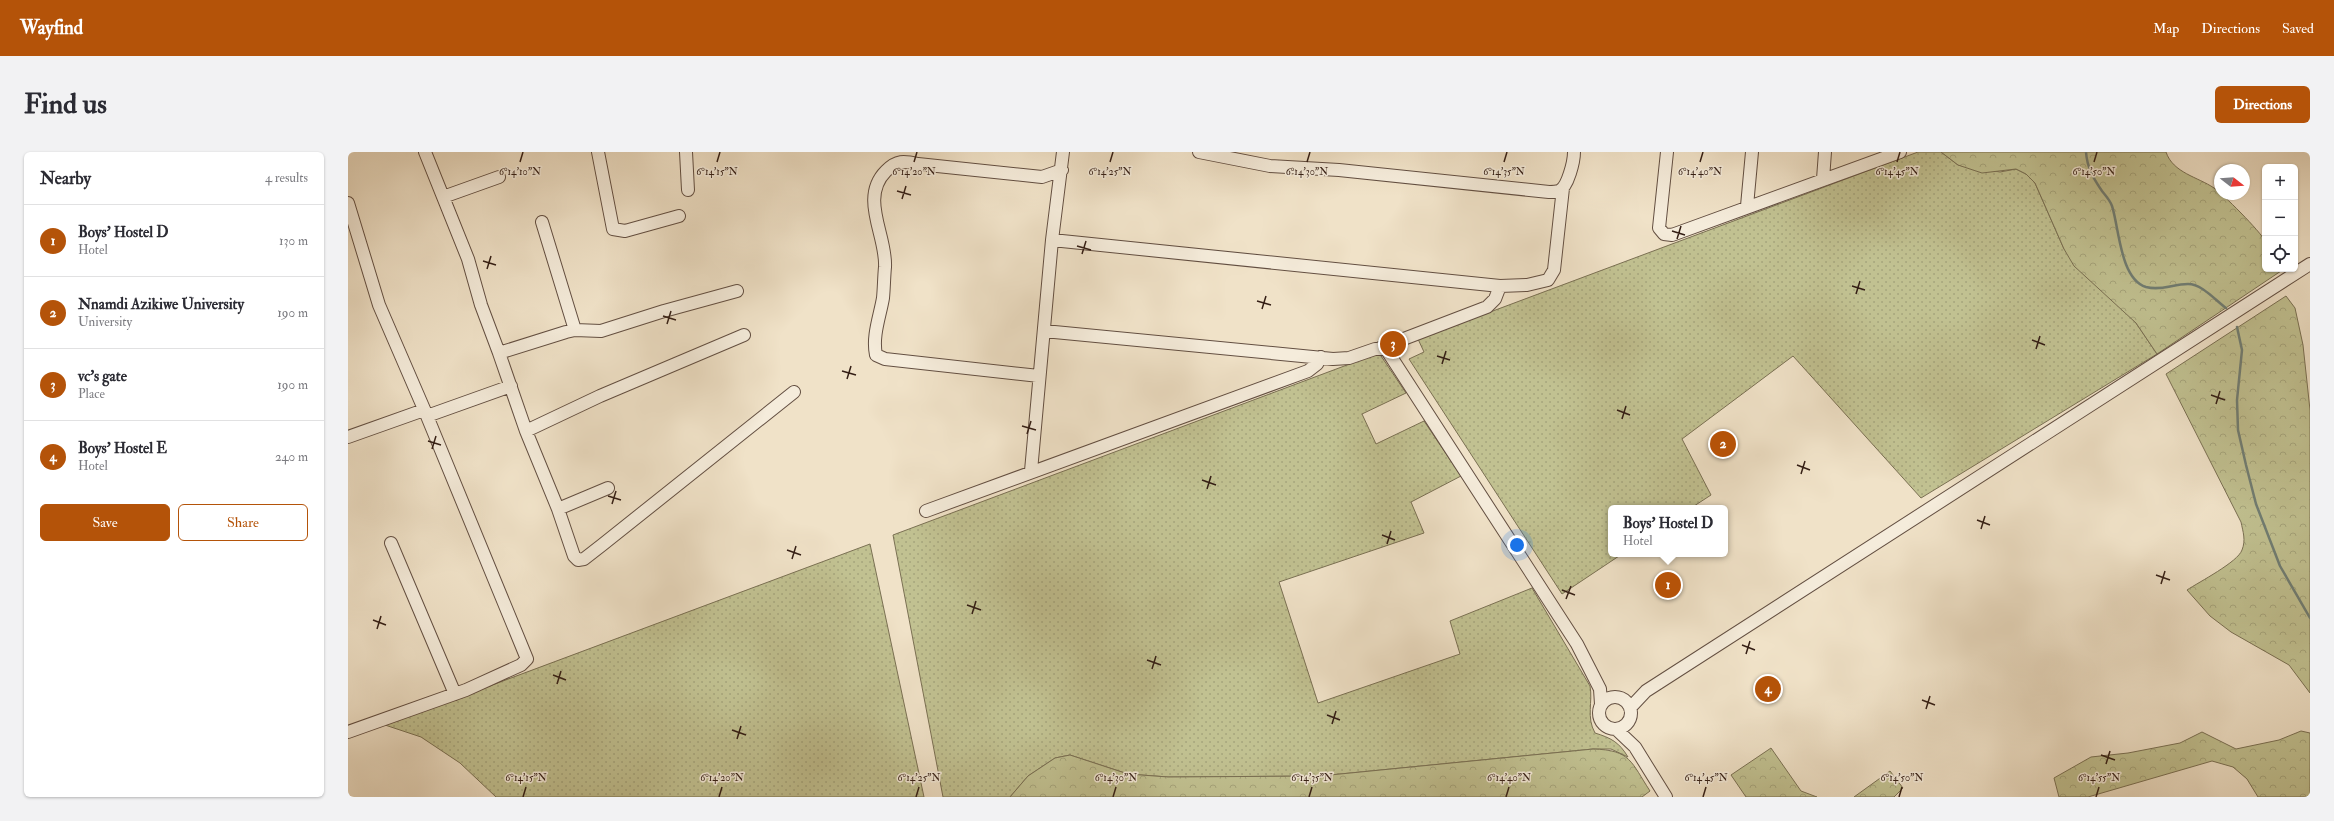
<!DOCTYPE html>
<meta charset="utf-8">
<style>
:root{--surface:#fff;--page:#f2f2f3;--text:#2b2b33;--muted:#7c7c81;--line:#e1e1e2;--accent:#b45309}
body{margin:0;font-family:"IM FELL Double Pica",serif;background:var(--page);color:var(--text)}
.controls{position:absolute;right:12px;top:12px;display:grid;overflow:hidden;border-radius:6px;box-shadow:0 1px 3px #0004}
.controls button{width:36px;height:36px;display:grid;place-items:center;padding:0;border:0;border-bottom:1px solid var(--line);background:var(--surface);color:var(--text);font:20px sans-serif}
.compass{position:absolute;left:1866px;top:12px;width:36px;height:36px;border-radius:50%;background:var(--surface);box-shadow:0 1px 3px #0004;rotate:107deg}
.you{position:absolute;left:1169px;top:393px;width:14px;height:14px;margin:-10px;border:3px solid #fff;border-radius:50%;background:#1a73e8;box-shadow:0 0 0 6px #1a73e833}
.badge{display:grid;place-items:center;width:26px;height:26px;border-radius:50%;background:var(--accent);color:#fff;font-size:13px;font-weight:700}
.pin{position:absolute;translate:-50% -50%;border:2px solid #fff;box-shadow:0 1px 4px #0006}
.popup{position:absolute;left:1260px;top:353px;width:120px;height:52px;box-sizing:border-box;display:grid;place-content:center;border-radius:6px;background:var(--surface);filter:drop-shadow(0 1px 3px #0005);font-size:13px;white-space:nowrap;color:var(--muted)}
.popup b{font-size:15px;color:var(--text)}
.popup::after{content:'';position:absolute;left:50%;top:100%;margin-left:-8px;border:8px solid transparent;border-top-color:var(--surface)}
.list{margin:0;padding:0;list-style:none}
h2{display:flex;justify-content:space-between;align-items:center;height:52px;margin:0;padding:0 16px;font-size:17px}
h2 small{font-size:13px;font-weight:400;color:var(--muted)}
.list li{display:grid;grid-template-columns:26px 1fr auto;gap:12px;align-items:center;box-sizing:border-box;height:72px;padding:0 16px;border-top:1px solid var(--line)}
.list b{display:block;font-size:15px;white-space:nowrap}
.list p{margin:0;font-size:13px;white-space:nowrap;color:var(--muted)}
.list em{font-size:13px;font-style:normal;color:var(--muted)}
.actions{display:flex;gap:8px;padding:12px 16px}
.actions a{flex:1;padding:9px 0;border:1px solid var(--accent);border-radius:6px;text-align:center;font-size:14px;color:var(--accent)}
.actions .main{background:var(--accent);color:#fff}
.icon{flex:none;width:22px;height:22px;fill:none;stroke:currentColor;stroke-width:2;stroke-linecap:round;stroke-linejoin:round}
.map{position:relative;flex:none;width:1962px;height:645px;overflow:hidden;border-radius:6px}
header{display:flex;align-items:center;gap:24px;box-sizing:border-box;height:56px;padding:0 20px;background:var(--accent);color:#fff}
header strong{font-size:19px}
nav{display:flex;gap:22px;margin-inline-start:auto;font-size:14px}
.intro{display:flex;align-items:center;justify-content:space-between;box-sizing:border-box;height:96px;padding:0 24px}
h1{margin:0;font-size:28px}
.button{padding:10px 18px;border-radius:6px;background:var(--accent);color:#fff;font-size:14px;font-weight:700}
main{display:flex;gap:24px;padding:0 24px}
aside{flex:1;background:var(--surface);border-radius:6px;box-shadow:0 1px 3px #0004}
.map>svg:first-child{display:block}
.grass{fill:url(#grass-dots);stroke:#7a7053}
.forest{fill:url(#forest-crowns);stroke:#7a7053}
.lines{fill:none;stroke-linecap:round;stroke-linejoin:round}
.stream{stroke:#717e74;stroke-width:2.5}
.minor-casing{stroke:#634f42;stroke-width:14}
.minor{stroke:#f5ecdb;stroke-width:12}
.ticks{fill:none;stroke:#341e15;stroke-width:1.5}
.ticks-label{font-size:10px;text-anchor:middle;fill:#341e15;stroke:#f5ecdb;stroke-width:3;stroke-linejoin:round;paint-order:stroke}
</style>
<header>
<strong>Wayfind</strong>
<nav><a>Map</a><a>Directions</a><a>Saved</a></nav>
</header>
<div class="intro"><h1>Find us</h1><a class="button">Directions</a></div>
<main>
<aside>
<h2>Nearby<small>4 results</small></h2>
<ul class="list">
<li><span class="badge">1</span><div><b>Boys' Hostel D</b><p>Hotel</p></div><em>130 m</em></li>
<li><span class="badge">2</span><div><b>Nnamdi Azikiwe University</b><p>University</p></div><em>190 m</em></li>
<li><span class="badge">3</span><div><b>vc's gate</b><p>Place</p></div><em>190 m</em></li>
<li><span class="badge">4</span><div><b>Boys' Hostel E</b><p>Hotel</p></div><em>240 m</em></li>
</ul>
<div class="actions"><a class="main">Save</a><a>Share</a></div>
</aside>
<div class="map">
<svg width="1962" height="645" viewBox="0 0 1962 645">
<defs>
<pattern id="grass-dots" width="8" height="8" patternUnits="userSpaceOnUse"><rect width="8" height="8" fill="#c1c191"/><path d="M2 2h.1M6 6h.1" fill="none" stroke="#a6a57c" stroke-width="1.8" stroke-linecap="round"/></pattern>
<pattern id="forest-crowns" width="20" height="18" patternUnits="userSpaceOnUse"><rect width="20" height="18" fill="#c1c191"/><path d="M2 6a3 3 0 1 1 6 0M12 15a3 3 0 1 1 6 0" fill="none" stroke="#a6a57c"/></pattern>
</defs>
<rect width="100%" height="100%" fill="#f0e2c8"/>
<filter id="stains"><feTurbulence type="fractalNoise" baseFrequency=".005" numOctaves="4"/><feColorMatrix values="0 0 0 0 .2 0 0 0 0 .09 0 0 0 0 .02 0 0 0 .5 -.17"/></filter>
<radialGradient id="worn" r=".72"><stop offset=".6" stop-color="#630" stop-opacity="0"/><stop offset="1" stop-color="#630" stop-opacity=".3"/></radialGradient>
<path class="grass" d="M1570,0H1593L1610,13L1652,20L1668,17L1678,22L1687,31L1716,97L1788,171L1809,202L1573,346L1445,204L1334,287L1363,343L1343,356H1263V402H1274L1214,442L1061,207L1076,200L1070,187Z
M1031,201L1058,241L1014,262L1028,292L1076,269L1113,324L1063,350L1076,381L931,430L970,551L1112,502L1102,469L1184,436L1242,534C1245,550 1238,565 1247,581C1263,586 1271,590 1280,605L1263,597H1245L972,624L820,625L780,622L722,603L707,606L680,624L662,645H595L545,383Z
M522,392L576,645H148L112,611L73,585L37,573Z"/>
<path class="forest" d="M1593,0H1818C1825,21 1850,25 1866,36C1874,41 1913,80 1917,89C1919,96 1917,109 1917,117H1936L1809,202L1788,171L1726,114L1716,97L1687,31L1678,22L1668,17L1634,21L1610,13Z
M1938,144L1947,156L1955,193L1962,258V541L1941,513L1883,480L1862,464L1839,438C1851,430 1890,410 1894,398C1898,388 1895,380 1893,370L1818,222Z
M1953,579L1962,581V645H1910L1899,627L1885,615L1864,609L1740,645H1711L1706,626L1743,605L1780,601L1832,591L1854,580L1888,597L1931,588Z
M1423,596L1453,639L1469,645H1398L1383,623Z
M1245,597C1283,598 1283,610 1302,639L1294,645H662L680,624L707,606L722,603L780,622L820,625L972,624Z
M1542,619L1555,636L1546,645H1506Z"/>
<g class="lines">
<path class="stream" d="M1738,0C1739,15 1745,26 1754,39C1757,43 1762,48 1764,54C1771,75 1772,127 1798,135C1813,139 1825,132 1840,132C1854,132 1867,148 1878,156
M1889,175L1894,198L1889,248L1890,278L1898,313L1908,352L1932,414L1962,466"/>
<g class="minor-casing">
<path id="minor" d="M77,0L120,107L133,153L151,201L218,180L227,178L253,179L316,159L389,139
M250,0L265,77L277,79L331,64
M338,0L340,38
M851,0L922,14L991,18L1201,40C1204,40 1208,40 1211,39C1220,35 1226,9 1226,0
M1319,0L1311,76L1316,82L1324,83L1552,0
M1475,27L1477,0
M95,45L151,25
M0,51L31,153L79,264L179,507L173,513L118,538L0,580
M1399,54L1404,0
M194,70L227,178
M704,88L1152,134L1179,133L1200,128L1206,118L1215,36
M696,179L985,207L1001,206L1027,197H1038L1229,492L1252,537L1253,552
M1032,196L1139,155L1147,147L1152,134
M151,201L178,279L210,357L226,404L230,408L236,407L254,393L446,240
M691,224L537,207L528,203C524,184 532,164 535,146C536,136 536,125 537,115C539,84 511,46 538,19C549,8 556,9 570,12L694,25L714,18
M79,264L163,234
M178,279L252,244L396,183
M0,285L76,258
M683,319L704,88L715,0
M210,357L260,336
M578,359L960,219L969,212L973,205
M43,391L107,542
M1251 561a16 16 0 1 1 32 0a16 16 0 1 1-32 0Z
M1282,556L1298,539L1962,112
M1268,577L1287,595L1318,645"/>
</g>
<use href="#minor" class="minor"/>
</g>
<path class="ticks" d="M172,10L175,0M369,10L372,0M566,10L569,0M762,10L765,0M959,10L962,0M1156,10L1159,0M1352,10L1355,0M1549,10L1552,0M1746,10L1749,0M549,39L563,43M554,47L558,34M1324,79L1337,83M1329,87L1333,74M729,94L743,98M734,102L738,89M135,109L148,113M139,117L143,104M1504,134L1517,138M1508,142L1512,129M909,149L923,153M914,157L918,144M315,164L328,168M319,172L323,159M1684,188L1697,193M1688,197L1692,184M1089,204L1102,208M1094,212L1098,199M494,219L508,223M499,227L503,214M1863,243L1877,248M1868,252L1872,239M1269,258L1282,263M1274,267L1278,254M674,274L688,278M679,282L683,269M80,289L93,293M84,297L88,284M1449,313L1462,318M1453,322L1457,309M854,328L868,333M859,337L863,324M260,344L273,348M264,352L268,339M1629,368L1642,373M1633,377L1637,364M1034,383L1047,388M1039,392L1043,379M439,398L453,403M444,407L448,394M1808,423L1822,428M1813,432L1817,419M1214,438L1227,443M1218,447L1223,434M619,453L633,458M624,462L628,449M25,468L38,473M29,477L33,464M1394,493L1407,498M1398,502L1402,489M799,508L813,513M804,517L808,504M205,523L218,528M209,532L213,519M1574,548L1587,553M1578,557L1582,544M979,563L992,568M984,572L988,559M384,578L398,583M389,587L393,574M1753,603L1767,608M1758,612L1762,599M175,645L178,635M371,645L374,635M568,645L571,635M765,645L768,635M961,645L964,635M1158,645L1161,635M1355,645L1358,635M1551,645L1554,635M1748,645L1751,635"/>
<g class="ticks-label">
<text x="172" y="23">6°14'10"N</text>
<text x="369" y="23">6°14'15"N</text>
<text x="566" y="23">6°14'20"N</text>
<text x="762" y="23">6°14'25"N</text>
<text x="959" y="23">6°14'30"N</text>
<text x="1156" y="23">6°14'35"N</text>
<text x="1352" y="23">6°14'40"N</text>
<text x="1549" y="23">6°14'45"N</text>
<text x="1746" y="23">6°14'50"N</text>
<text x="178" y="629">6°14'15"N</text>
<text x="374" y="629">6°14'20"N</text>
<text x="571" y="629">6°14'25"N</text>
<text x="768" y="629">6°14'30"N</text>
<text x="964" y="629">6°14'35"N</text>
<text x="1161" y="629">6°14'40"N</text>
<text x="1358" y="629">6°14'45"N</text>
<text x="1554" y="629">6°14'50"N</text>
<text x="1751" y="629">6°14'55"N</text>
</g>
<rect width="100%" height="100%" filter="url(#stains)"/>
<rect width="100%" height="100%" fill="url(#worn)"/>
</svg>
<div class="controls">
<button>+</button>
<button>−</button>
<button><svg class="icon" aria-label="locate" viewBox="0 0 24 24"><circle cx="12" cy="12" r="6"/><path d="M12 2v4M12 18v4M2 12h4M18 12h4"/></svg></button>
</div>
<svg class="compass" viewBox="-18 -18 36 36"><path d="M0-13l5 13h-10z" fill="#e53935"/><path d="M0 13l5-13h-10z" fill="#7c7c81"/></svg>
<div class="you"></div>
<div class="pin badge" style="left:1320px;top:433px">1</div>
<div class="popup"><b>Boys' Hostel D</b>Hotel</div>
<div class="pin badge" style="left:1375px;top:292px">2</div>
<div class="pin badge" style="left:1045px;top:192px">3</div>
<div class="pin badge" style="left:1420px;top:537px">4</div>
</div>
</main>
